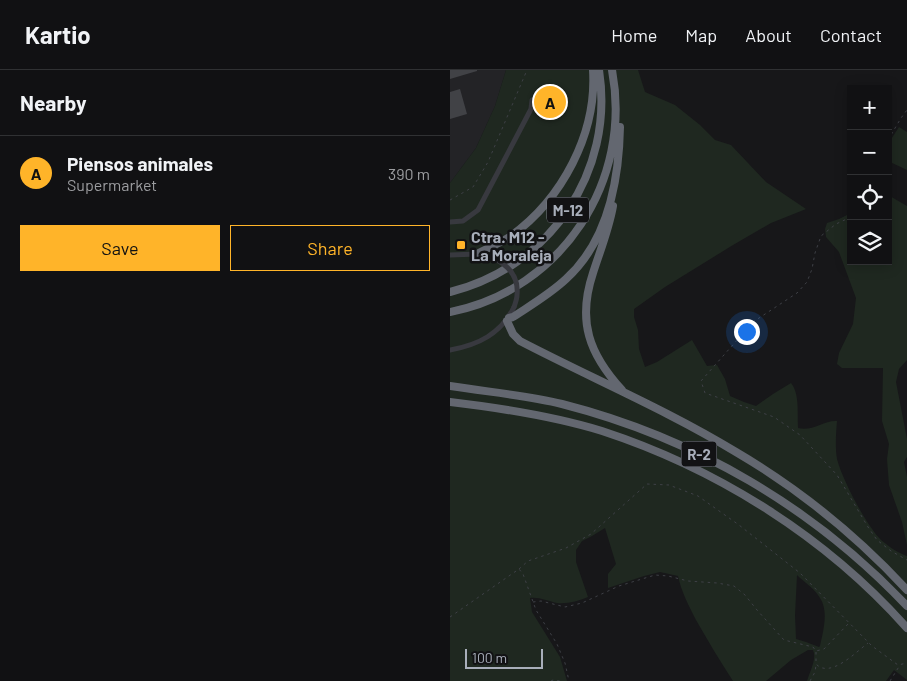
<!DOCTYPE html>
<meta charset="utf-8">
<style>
:root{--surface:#111113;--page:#1a1a1c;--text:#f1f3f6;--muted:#9c9da0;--line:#303133;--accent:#ffb429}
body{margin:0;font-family:Barlow,sans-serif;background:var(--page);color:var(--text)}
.controls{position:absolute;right:15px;top:15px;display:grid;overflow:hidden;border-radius:0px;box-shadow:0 2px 12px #0003}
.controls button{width:45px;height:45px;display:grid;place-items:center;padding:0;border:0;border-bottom:1px solid var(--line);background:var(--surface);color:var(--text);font:25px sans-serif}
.scale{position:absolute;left:15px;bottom:12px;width:78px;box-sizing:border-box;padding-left:5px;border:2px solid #a8aeba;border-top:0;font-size:14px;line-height:18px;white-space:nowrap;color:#a8aeba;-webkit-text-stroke:4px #121214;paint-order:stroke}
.you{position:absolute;left:296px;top:261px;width:18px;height:18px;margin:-12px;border:4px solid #fff;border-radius:50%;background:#1a73e8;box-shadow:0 0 0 8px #1a73e833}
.badge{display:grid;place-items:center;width:32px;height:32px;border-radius:50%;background:var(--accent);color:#111;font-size:16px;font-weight:700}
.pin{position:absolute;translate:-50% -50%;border:2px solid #fff;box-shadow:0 1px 5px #0006}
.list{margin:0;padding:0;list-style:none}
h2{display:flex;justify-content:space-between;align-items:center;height:65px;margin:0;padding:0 20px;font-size:21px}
h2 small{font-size:16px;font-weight:400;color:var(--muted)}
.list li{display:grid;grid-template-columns:32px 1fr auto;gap:15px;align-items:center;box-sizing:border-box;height:75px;padding:0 20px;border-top:1px solid var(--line)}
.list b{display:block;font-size:19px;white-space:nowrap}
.list p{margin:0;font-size:16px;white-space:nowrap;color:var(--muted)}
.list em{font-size:16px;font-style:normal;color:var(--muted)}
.actions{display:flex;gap:10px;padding:15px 20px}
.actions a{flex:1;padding:11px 0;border:1px solid var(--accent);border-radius:0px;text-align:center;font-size:18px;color:var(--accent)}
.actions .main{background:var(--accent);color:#111}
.icon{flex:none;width:28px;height:28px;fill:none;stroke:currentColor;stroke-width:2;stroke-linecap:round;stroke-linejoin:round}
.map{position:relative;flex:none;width:457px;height:611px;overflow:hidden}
header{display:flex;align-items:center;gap:30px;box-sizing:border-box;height:70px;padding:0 25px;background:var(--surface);border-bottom:1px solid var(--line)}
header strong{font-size:24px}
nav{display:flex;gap:28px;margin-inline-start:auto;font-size:18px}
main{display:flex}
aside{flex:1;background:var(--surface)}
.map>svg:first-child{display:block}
.built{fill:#232326}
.green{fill:#1f2820;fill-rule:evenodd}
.building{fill:#414246}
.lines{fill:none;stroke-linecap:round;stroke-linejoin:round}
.path{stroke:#3e4046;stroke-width:1;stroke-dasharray:2.5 4;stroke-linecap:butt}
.minor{stroke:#38393f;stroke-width:5}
.highway{stroke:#636770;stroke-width:8}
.minor-bridge{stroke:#38393f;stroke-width:5}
.poi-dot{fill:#ffb429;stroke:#121214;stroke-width:2}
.labels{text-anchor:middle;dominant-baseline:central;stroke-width:5;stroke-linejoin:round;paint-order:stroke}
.shield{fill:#121214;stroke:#7b7f88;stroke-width:1}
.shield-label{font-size:15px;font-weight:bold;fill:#a8aeba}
.poi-label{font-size:16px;font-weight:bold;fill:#a8aeba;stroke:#121214;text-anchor:start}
</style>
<header>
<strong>Kartio</strong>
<nav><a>Home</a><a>Map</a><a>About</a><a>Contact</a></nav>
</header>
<main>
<aside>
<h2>Nearby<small></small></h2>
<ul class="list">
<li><span class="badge">A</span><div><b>Piensos animales</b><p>Supermarket</p></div><em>390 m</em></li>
</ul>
<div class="actions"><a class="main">Save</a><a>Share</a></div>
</aside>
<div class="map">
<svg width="457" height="611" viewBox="0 0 457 611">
<rect width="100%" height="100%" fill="#171719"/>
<path class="built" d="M0,0H56L45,36L26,78L0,113Z"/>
<path class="green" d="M56,0H188L195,22L225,35L250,55L265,70L281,75L316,112L356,139L321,153L283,175L215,217L184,239V247L188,260L189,279L195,297L207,292L242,270L257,296L267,295L275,309L280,326L294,332L306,336L323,324L341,313C350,324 347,344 348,358C362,362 374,350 387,351C386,363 385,377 387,389C392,409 416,455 431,470C438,476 448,483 457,486V610L444,600L436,611H357C360,601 367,589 363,580H358L341,590L316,611H283C270,591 258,571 246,550C239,536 231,521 228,506L210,502L194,506L158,518V504L166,494L155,458L142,466L132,471L126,480V492L138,527C128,531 118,534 107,533C97,531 90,527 80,528L82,542L110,587L117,611H0V113L26,78L45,36ZM347,505C354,512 365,519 370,528C379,541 373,562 370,576L369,577L356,572L346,569L345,545Z
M449,57L457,62V100L438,91V74Z
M438,125L457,136V290L449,299L446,312L457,369V387L454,392L457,407V475L452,452L439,415L437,389L439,374L432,351L433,298H392L387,294L389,283L403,254L406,228L389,182L376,167L375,159L377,153L389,149L401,143V191H438Z"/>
<path class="building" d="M0,0H27V1L0,9Z
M10,19L17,44L0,49V22Z"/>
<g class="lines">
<path class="path" d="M438,70L451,48L457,40
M0,130L23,117L38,92L77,0
M401,147L386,154L371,166L365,183L362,199L357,212L347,223L303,252L251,311L255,323L324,347L350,365L387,405L418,457L427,470L441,481L457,490
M69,499L78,491L116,478L141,464L197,414L219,415L248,426L289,455L350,503L422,576L448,595L457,593
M83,532L91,531L115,537L132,533L169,516L205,505L218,506L238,511L267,513L284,516L295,525L307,540L334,570L363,577L366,581L374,579L399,553
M0,547L69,499L73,504L86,540L107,574L115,593L119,611
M366,582V594C380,609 406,582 418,573
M101,611L103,610L110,611
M360,611L365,602L366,595
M440,611L450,595"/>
<path class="minor" d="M0,152L13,151L28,140L81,39L82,30
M0,185L27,184L41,187
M0,280C28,275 51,264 64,237"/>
<path class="highway" d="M163,136C159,159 150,181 143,203C127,251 139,284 172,320
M27,184C38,178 50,173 61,166C112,129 147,64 143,0
M0,222C100,197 165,102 149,0
M0,242C112,220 183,111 162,0
M59,248L63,247C81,235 100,224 116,209C158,171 169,111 170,57
M57,251L63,264L70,271C141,308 217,340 286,382C349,419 407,466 457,520
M0,316C37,322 76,325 112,334C245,368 363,437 457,536
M0,332C51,338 103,346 152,361C268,399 376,467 457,558"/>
<path class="minor-bridge" d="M41,187C57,194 69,206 67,225C67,229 65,234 64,237"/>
</g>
<rect class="poi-dot" x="6" y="170" width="10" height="10" rx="2.5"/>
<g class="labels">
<g class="shield">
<rect x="97" y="127.5" width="42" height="25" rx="4"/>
<rect x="231.5" y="371.5" width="35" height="25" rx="4"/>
</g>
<g class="shield-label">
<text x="118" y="140">M-12</text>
<text x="249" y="384">R-2</text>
</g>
<g class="poi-label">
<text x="21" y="166">Ctra. M12 -<tspan x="21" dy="18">La Moraleja</tspan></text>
</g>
</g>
</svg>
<div class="controls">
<button>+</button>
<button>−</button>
<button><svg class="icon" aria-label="locate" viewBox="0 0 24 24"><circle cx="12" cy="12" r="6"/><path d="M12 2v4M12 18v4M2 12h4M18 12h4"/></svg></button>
<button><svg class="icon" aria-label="layers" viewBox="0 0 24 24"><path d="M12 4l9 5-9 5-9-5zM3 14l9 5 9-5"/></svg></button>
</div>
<div class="scale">100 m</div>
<div class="you"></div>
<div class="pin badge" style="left:100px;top:32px">A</div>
</div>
</main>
